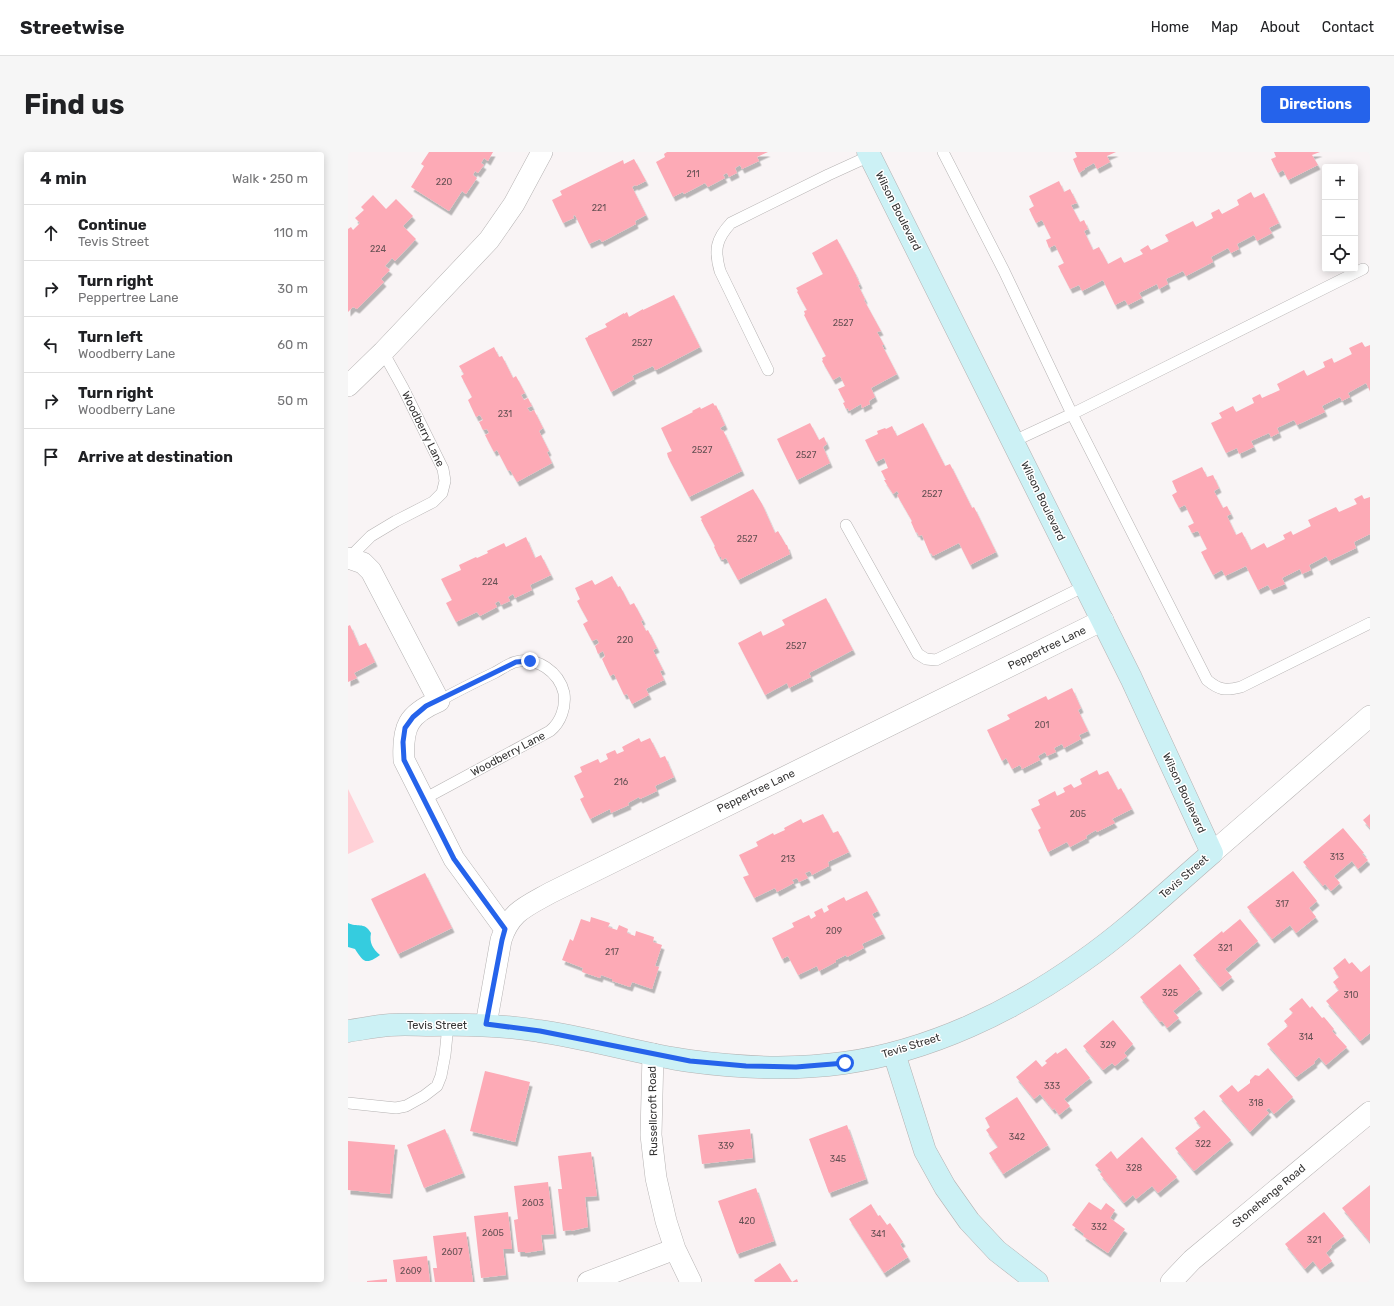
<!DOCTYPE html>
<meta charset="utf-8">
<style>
:root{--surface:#fff;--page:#f6f6f6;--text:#202124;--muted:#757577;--line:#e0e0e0;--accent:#2563eb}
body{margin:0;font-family:Rubik,sans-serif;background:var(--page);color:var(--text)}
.controls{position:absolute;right:12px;top:12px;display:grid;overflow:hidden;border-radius:4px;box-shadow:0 2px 10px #0003}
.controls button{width:36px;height:36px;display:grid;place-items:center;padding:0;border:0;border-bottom:1px solid var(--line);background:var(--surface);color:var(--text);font:20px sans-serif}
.stop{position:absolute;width:12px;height:12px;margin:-9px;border:3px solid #2563eb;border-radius:50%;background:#fff}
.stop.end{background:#2563eb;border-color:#fff;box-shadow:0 1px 4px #0008}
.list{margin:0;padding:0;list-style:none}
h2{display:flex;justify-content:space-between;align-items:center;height:52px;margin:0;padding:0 16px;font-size:17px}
h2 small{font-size:13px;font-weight:400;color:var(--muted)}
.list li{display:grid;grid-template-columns:26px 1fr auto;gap:12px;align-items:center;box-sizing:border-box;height:56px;padding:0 16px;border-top:1px solid var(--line)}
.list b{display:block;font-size:15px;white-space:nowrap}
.list p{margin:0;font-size:13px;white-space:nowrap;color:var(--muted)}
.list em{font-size:13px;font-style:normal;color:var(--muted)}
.icon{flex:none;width:22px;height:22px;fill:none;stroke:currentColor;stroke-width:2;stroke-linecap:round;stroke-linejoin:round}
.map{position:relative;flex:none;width:1022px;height:1130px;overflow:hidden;border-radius:4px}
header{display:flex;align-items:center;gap:24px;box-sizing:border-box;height:56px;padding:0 20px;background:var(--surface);border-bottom:1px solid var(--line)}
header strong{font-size:19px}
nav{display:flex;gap:22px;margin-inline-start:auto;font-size:14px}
.intro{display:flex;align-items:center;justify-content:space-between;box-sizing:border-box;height:96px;padding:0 24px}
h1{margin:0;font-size:28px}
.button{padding:10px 18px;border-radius:4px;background:var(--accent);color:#fff;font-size:14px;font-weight:700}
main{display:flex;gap:24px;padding:0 24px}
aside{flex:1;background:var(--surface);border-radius:4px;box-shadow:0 2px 10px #0003}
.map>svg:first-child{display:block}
.green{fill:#ffd1d7}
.water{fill:#35ccdf}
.building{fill:#fdaab6;filter:url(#shadow)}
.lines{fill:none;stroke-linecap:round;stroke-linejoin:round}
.lane-casing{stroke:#b5b2b2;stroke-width:12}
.street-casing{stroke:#b5b2b2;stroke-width:22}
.secondary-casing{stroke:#b5b2b2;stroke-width:23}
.lane{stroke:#fff;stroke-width:11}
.street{stroke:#fff;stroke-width:21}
.secondary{stroke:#ccf1f5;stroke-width:22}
.route{stroke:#2563eb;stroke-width:5}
.labels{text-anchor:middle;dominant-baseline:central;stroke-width:3;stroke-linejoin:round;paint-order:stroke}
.number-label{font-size:9px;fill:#665154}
.street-label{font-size:11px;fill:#343333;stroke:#fff}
</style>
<header>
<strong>Streetwise</strong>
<nav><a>Home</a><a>Map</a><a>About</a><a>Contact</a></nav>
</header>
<div class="intro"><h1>Find us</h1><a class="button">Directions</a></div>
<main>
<aside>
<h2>4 min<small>Walk · 250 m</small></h2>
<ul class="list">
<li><svg class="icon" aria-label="ahead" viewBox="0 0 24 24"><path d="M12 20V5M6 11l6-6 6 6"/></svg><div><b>Continue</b><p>Tevis Street</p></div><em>110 m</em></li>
<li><svg class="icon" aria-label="right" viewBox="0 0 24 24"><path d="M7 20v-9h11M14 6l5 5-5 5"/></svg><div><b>Turn right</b><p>Peppertree Lane</p></div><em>30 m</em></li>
<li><svg class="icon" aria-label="left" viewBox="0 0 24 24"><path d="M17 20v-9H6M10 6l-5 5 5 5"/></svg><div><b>Turn left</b><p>Woodberry Lane</p></div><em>60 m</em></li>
<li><svg class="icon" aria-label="right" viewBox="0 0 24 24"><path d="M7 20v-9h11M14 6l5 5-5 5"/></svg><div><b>Turn right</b><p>Woodberry Lane</p></div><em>50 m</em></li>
<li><svg class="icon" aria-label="arrive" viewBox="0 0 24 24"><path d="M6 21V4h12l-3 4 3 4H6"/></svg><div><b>Arrive at destination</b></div></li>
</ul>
</aside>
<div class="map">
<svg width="1022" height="1130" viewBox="0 0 1022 1130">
<defs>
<filter id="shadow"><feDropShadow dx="2.5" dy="4.5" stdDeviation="0" flood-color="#0004"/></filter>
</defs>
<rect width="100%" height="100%" fill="#f9f4f5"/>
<path class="green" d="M0,637L26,690L0,702Z"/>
<path class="water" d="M0,771C9,776 16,769 23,781C21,791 25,797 32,803C17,814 15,809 7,797L0,795Z"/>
<path class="building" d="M81,0H145L140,9L136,6L133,11L136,13L130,21L127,19L125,23L129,26L118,42L114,39L101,59L63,35L76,14L73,12Z
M319,0H420L409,5L411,9L394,17L392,13L387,16L389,21L381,25L379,21L375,23L377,26L360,35L357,31L336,42L335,40L325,45L308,10L317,5L316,2Z
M727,0H768L759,4L762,10L749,17L746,11L737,16V17L731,21L725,7L729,5Z
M926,0H972L964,3L970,13L940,28L935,18L930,21L923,7L928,5Z
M286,7L298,29L288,34L287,33L284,35L298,63L287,69L288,72L254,90L252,87L241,92L227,63L225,64L226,66L215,71L204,48L214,43L212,39L275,8L276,12Z
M711,29L716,40L722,37L729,51L723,53L732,70L736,68L740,77L736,79L745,98L751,95L760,112L773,105L776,111L795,102L792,98L800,93L803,98L821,89L817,83L845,69L848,75L865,66L863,61L871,57L874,62L891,53L889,48L903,40L906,46L916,41L931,71L921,76L924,81L909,89L906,83L889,92L891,97L883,101L880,96L863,105L865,110L838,124L835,119L818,127L820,132L811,137L809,132L791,141L794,146L780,153L777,148L767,153L755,128L734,139L731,133L722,137L710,114L716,111L707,93L701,96L698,88L703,86L694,68L688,71L681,57L686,54L681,44Z
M25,43L38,57L48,47L65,64L55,74L68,87L47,109L44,106L37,114L42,118L33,127L36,130L9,157L5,155L0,160V77L3,75L5,78L12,71L7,66L16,58L13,55Z
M489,87L508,123V124L512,132L510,133L517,147L516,148L533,179L529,180L536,193H534L549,222L523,236L527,245L521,249L522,252L514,256L513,252L501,259L500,256L498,257L495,251L497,250L490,237L497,234L492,224L485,228L474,209L475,208L474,206L478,204L456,163L457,162L456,159L459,158L449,140L450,139L448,136L475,122L464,101Z
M326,143L352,195L310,217L307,218L305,214L284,224L286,227L263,240L237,186L240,185V184L259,175L257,172L276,161V162L279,160L281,165L295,157V158Z
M1014,190L1017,195L1022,193V239L1018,231L1000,241L1002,245L994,249L992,245L974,254L977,260L949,273L946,268L929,276L931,281L923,285L921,281L903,289L906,295L891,302L889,296L878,301L863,271L874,266L871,261L885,254L888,260L906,251L904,246L912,242L914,246L932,238L929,232L956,218L959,224L977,215L975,210L984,206L986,211L1004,202L1001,196Z
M146,195L151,205L154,204L165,226L168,224L177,241L173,243L176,248L180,246L184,254L179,256L182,260L186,258L195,276L191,279L201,299L199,300L204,311L169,330L162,318L160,319L149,298L146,300L137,283L141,281L139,277L135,278L131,270L135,268L132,263L128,265L120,248L124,245L113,224L116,222L111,214Z
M365,251L367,254L368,253L377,273L372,276L374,279L375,278L394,319L341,345L320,305L319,301L324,299L313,276L345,260L344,259L352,255L353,257Z
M462,271L471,288L476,285L479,292L475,295L482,311L449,328L429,287Z
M575,271L597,314L602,312L624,356L626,355L648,400L622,413L611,391L585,404L583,401L582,402L574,383L571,384L569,380L568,381L563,370L564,369L549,343L551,342L549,339L545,342L536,328H538L533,319L540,316L536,306L528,310L517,288L530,282L529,279L537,276L538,277L544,274L549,284Z
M854,315L859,325L865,323L871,336L866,339L875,356L879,354L883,362L879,364L888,383L894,380L903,398L916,391L919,396L937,387L935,383L943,379L945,383L963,374L960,368L988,355L991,360L1009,352L1006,347L1014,343L1016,347L1022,345V382L1006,390L1008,396L981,409L978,404L961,413L963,418L954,422L952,417L934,426L937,432L923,438L920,433L910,438L898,414L877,424L874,418L865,423L853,400L859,397L850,379L844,381L840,374L846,371L837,353L831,356L824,343L829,340L824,329Z
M405,337L414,352L427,381L430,379L438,393H439L442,402L390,428L378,406L374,408L373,405H371L366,395L367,394L353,368L354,367L352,365Z
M178,385L187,406L193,403L203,423L182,433L184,438L167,446L165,442L160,445L162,449L153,453L151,449L147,451L149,455L132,464L129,460L108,470L98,451L104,448L93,427L113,418L111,413L128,405L129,406L140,401L139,399L156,391L158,395Z
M264,424L270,435L272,434L282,453L286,451L295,468L293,469L298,479L300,478L309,496L305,498L315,518L312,519L316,528L298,537L301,543L284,552L279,542L276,543L266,522L262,524L254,507L257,504L255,499L250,502L247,494L251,491L249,487L244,489L235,472L240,469L229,449L232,447L227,436L244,428L247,433Z
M478,446L505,498L461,521L463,525L441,536L439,531L417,543L390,491L413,479L415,484L437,473L434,468Z
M2,473L11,494L18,491L27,510L6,521L9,526L0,530V474Z
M724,536L733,556L730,558L740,579L731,583L733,587L716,596L714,592L706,596L708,600L699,604L697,600L690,604L692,608L674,617L672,613L664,617L658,606L654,609L639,578L662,567L659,563L698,544L700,548Z
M291,586L293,590L302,586L312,606L317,604L326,625L307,634L309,639L292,647L291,645L280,651L281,653L263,661L262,657L242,667L232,647L236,645L226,624L234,620L232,615L250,607L252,611L260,607L258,602L267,598L269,602L276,599L274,595Z
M749,618L751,623L760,619L770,638L773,636L784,657L764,667L767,671L749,680L748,678L738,684L739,686L722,695L719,690L700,700L690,678L693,676L683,657L692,653L690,648L707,639L709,644L717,640L715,636L723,632L726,636L734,632L732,627Z
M475,662L485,681L490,679L501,700L480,710L481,714L464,723L462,719L457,721L460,726L451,730L449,726L444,728L446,731L429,740L427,736L406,746L395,725L401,723L391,703L410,694L408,690L425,681L426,683L437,678L436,676L453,667L455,671Z
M1022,662V676L1015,668Z
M995,676L1016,701L1014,702L1020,708L1010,717L1004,709L986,724L992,731L983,739L977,732L975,734L955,710Z
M945,719L969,749L961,756L968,765L948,781L942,773L924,787L899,755Z
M77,721L104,776L50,802L23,747Z
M519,739L530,759L524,762L535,782L514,792L516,796L499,805L498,803L488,808V810L471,819L469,814L450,823L440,804L434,807L424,786L446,775L444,771L461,763L463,767L468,764L466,760L474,756L476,761L481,758L479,754L496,745L498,749Z
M243,765L262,771L260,775L269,778L271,773L280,777L279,781L287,784L288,779L306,785L305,790L314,793L307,814L311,815L304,837L284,830L282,835L264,829V827L253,823L252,826L234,820L235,816L214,808L222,787L225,789L233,767L242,770Z
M892,767L910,789L877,817L884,825L872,835L845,803L874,779L875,781Z
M997,806L1001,812L1004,810L1013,820L1022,813V881L1012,889L978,849L991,838L985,830L991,825L985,816Z
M832,812L852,837L825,859L831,866L819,876L814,869L812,870L792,845Z
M954,846L962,856L964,854L974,866L976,865L986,877L984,879L999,895L978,913L971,905L966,910L967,911L948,925L919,892L940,874L936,869L945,861L941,857Z
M765,868L785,892L776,901L779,904L767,914L764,911L755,918L735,894Z
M718,896L742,926L716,947L722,954L711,963L706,956L705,958L692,942L686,947L668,925L688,908L694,915L699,911L697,909L708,900L709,902Z
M920,916L945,945L926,962L921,956L918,958L921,961L902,980L871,944L884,933L890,940L902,931V928L907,923L911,924Z
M137,919L182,930L167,990L122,979Z
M669,945L700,993L655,1022L641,1001L650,995L638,978L642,975L637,966Z
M856,958L883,988L846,1019L827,996L853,975L846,966Z
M499,973L518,1027L481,1041L461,987Z
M97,977L115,1021L76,1036L59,993Z
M402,977L405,1006L354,1012L350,983Z
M794,985L829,1025L810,1041L804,1034L788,1047L785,1043L776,1051L752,1022L754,1020L747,1013L763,999L769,1007Z
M0,989L47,993L42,1042L0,1038Z
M243,1000L249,1044L237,1045L240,1075L223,1079V1078L215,1079L210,1037H214L210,1004Z
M200,1030L206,1082L193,1083L195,1098L177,1101V1100H170L166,1068L170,1067L166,1034Z
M1022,1033V1090L994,1056Z
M408,1036L426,1089L389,1102L370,1049Z
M741,1050L753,1058L758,1051L767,1058L762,1066L777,1077L760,1101L735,1084L736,1082L724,1073Z
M523,1052L530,1064L532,1063L539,1073L542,1071L555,1090L552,1092L560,1105L536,1121L501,1067Z
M160,1060L164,1097H155L158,1123L133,1126L126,1064Z
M976,1060L996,1084L983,1094L984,1095L978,1101L984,1109L972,1118L965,1109L957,1117L937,1092Z
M118,1080L125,1130H87L85,1116H89L85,1084Z
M79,1104L82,1130H48L45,1108Z
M432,1111L444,1130L449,1127L450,1130H407L406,1128Z
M39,1127V1130H19V1129Z"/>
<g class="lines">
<g class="lane-casing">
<path id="lane" d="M595,0L656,119L724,262L859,528C871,538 877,539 893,535L1022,471
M420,218L372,119C366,98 368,87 383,71L480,23L526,2
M666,289L724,262L1015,117
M498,373L570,502L578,507L588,508L737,434
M1,406L23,384L48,369L85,350L94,341L97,329L95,317L55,236L35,200
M76,647L202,579C213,570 218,555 216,541C211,520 189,504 167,510C160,512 152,518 146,521C127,530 109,539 91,549
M0,951L48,956L58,954L76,944L89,934L93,924L97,903L100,873"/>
</g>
<g class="street-casing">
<path id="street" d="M0,234L35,200L141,88L166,52L194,0
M0,406L15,411L23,419L91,549C60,562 54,575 56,608L106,707L157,777
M864,701L1022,564
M138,873L153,788C162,760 177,755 202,741L755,468
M305,902L303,983L308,1026L318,1069L327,1097L343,1130
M240,1130L327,1097
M823,1130L844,1108L1022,960"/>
</g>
<g class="secondary-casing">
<path id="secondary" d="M0,879C14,877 28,874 42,873C56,872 70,873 84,873C120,872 155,873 191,879C242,886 291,902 342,909C393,916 446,918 496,911C582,899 665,859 735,809C781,777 822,737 864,701L783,526L520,0
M546,901L577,999L597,1035L621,1069L649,1099L689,1130"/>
</g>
<use href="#lane" class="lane"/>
<use href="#street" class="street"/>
<use href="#secondary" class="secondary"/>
</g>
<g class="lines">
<path class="route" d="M182,509L168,510L78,554L65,565L57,576L55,590L56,608L106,707L157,777L154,788L138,872L192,879L342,909L398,914L448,915L497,911"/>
</g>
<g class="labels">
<g class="number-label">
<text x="345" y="22">211</text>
<text x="96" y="30">220</text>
<text x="251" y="56">221</text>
<text x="30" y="97">224</text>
<text x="495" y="171">2527</text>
<text x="294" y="191">2527</text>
<text x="157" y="262">231</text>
<text x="354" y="298">2527</text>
<text x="458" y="303">2527</text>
<text x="584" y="342">2527</text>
<text x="399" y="387">2527</text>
<text x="142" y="430">224</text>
<text x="277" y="488">220</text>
<text x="448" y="494">2527</text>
<text x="694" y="573">201</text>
<text x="273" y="630">216</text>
<text x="730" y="662">205</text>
<text x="989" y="705">313</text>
<text x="440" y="707">213</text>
<text x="934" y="752">317</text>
<text x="486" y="779">209</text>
<text x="877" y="796">321</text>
<text x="264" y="800">217</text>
<text x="822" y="841">325</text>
<text x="1003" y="843">310</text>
<text x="958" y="885">314</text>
<text x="760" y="893">329</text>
<text x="704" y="934">333</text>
<text x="908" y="951">318</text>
<text x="669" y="985">342</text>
<text x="855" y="992">322</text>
<text x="378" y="994">339</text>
<text x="490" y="1007">345</text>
<text x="786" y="1016">328</text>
<text x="185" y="1051">2603</text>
<text x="399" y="1069">420</text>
<text x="751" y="1075">332</text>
<text x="145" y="1081">2605</text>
<text x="530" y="1082">341</text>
<text x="966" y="1088">321</text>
<text x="104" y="1100">2607</text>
<text x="63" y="1119">2609</text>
</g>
<g class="street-label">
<text transform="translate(550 59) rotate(63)">Wilson Boulevard</text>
<text transform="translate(75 277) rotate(64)">Woodberry Lane</text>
<text transform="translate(695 349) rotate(64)">Wilson Boulevard</text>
<text transform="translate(699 496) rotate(-26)">Peppertree Lane</text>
<text transform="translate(160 602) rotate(-28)">Woodberry Lane</text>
<text transform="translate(408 639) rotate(-26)">Peppertree Lane</text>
<text transform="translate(836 641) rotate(65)">Wilson Boulevard</text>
<text transform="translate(836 725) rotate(-41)">Tevis Street</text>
<text x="89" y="873">Tevis Street</text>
<text transform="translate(563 894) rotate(-17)">Tevis Street</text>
<text transform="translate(305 959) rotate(-91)">Russellcroft Road</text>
<text transform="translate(921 1044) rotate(-40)">Stonehenge Road</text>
</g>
</g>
</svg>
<div class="controls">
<button>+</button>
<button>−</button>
<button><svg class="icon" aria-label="locate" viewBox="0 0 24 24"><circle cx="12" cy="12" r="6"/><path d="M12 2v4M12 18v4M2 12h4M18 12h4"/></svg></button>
</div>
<div class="stop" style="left:497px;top:911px"></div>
<div class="stop end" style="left:182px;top:509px"></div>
</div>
</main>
